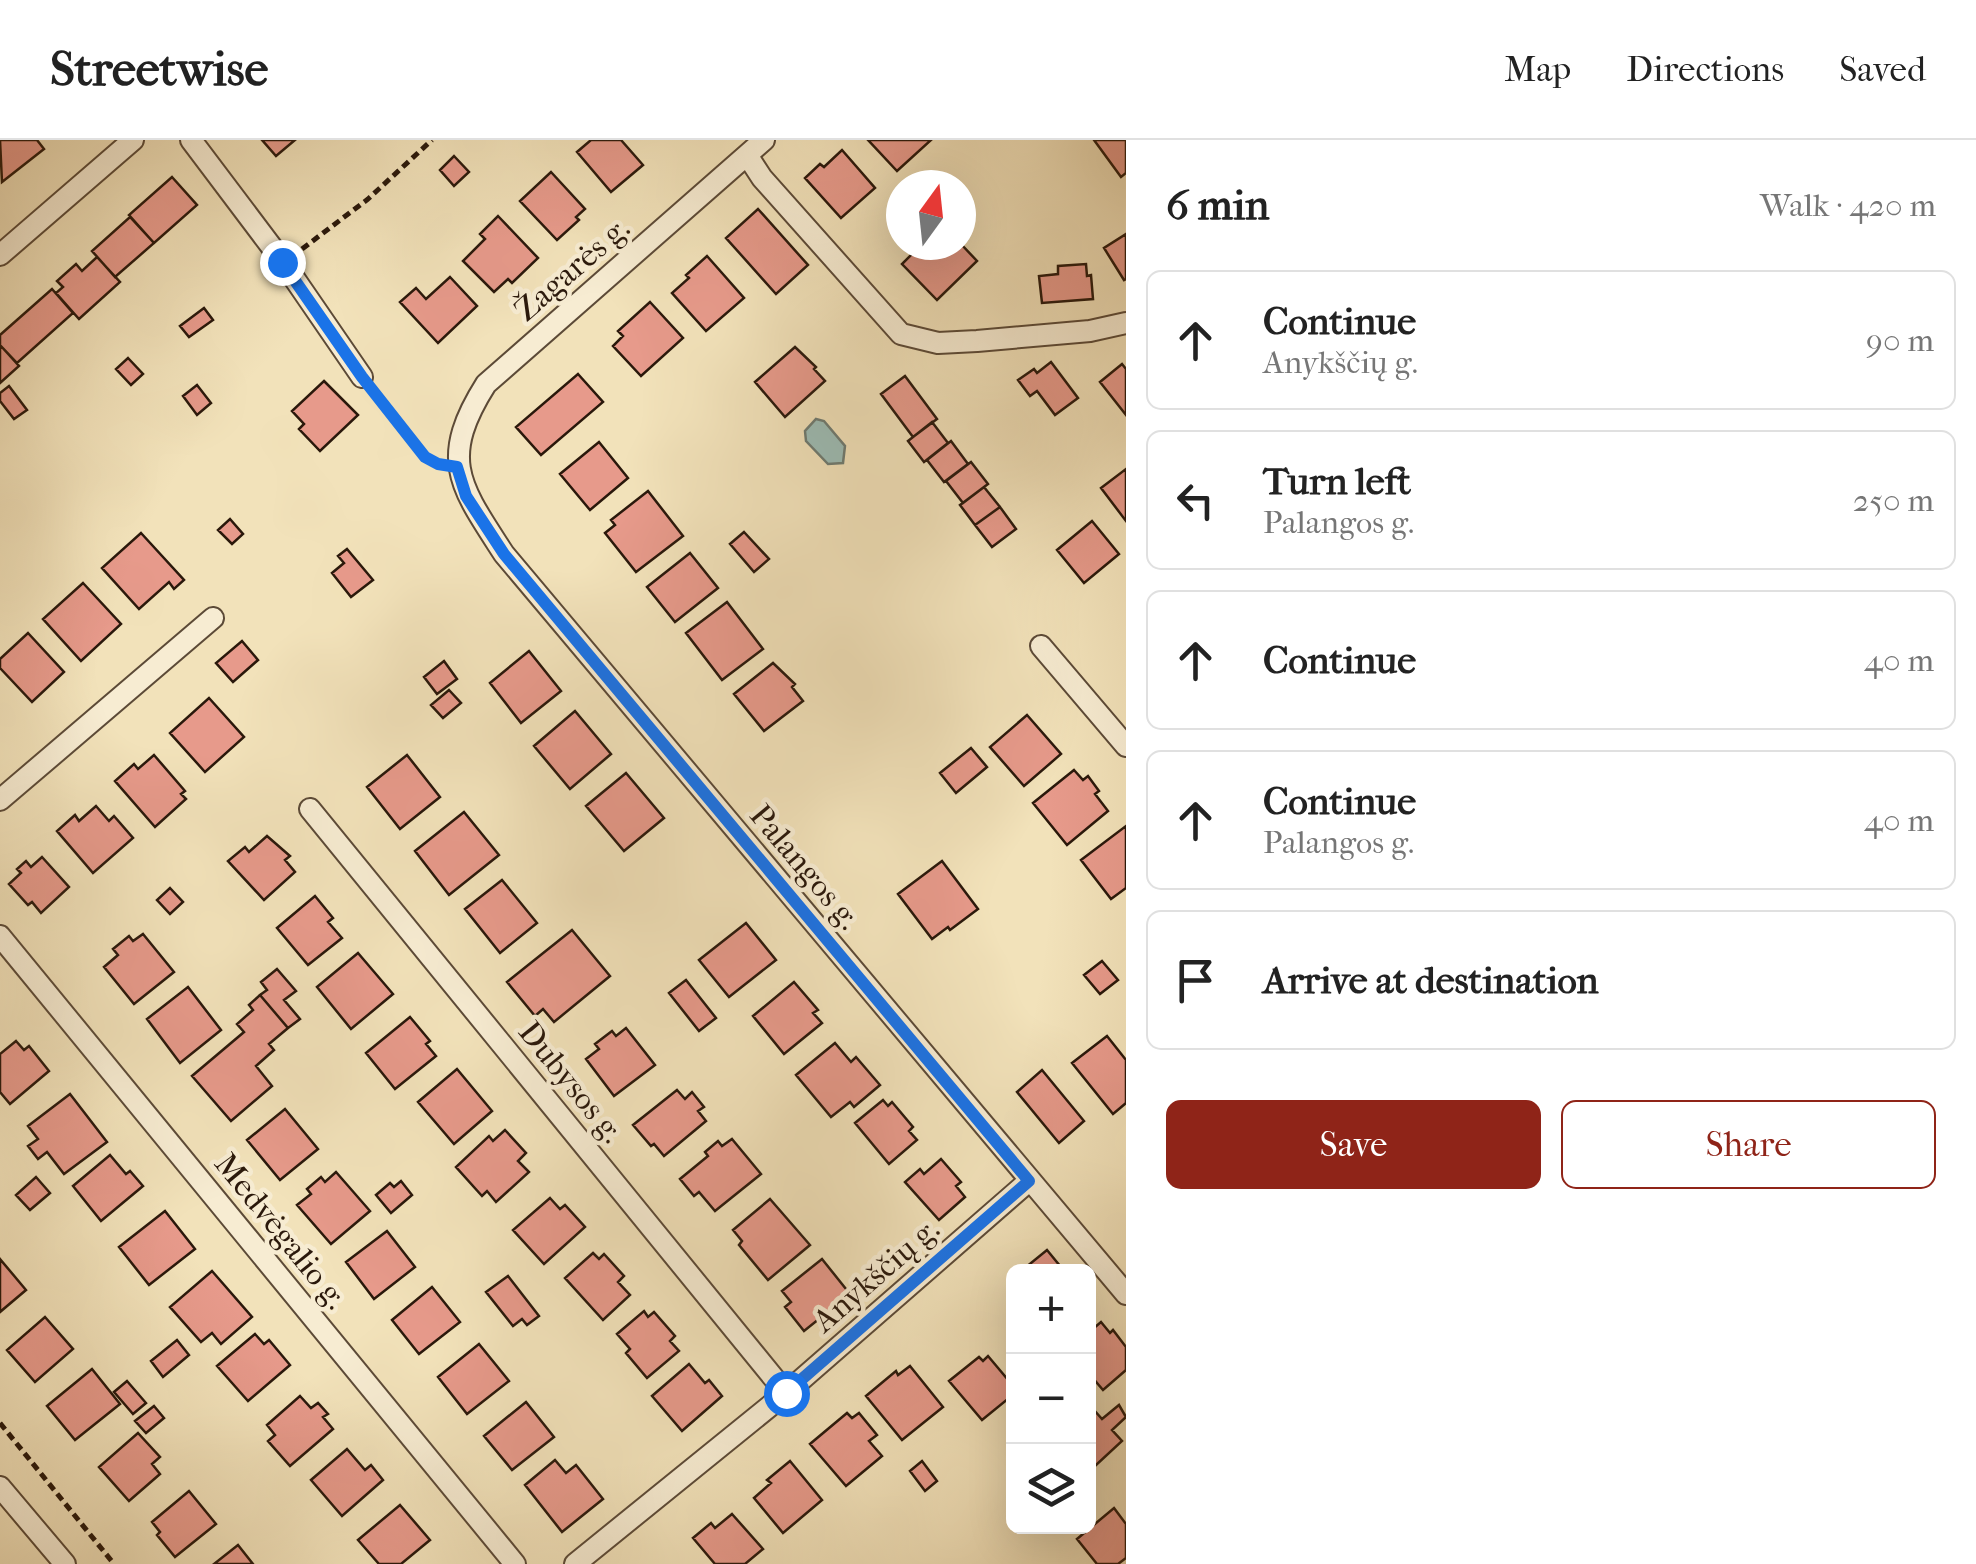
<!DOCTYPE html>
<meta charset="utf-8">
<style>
:root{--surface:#fff;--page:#f2f2f2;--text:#222;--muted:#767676;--line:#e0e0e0;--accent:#8f2418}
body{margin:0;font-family:"IM FELL French Canon",serif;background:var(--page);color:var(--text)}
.controls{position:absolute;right:30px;bottom:30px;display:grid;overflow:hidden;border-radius:15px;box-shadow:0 10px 40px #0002}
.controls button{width:90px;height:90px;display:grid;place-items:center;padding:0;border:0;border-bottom:2px solid var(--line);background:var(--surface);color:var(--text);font:50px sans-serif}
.compass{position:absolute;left:886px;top:30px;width:90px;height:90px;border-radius:50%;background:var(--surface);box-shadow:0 10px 40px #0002;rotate:15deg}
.stop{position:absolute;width:30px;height:30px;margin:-22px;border:8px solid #1a73e8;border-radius:50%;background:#fff}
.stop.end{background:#1a73e8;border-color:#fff;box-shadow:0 2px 10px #0008}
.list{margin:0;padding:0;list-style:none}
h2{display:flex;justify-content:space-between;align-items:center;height:130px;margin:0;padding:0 40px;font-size:42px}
h2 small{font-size:32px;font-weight:400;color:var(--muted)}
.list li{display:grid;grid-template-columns:65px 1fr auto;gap:30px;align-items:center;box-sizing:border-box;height:140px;margin:0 20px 20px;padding:0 20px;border:2px solid var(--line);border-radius:15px}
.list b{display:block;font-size:38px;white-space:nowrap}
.list p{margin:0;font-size:32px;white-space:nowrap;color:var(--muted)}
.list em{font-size:32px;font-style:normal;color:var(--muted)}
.actions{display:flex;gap:20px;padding:30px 40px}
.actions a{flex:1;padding:22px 0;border:2px solid var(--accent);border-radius:15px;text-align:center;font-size:35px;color:var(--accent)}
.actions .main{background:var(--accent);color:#fff}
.icon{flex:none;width:55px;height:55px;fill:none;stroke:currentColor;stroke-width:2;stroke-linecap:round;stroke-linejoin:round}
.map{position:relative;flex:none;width:1126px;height:1424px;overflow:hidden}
header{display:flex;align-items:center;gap:60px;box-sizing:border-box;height:140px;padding:0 50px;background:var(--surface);border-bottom:2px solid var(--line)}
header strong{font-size:48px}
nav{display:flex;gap:55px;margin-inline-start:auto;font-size:35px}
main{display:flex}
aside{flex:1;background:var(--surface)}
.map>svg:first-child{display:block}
.water{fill:#9cbdb6;stroke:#6e7b72;stroke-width:2.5}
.building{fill:#e79a8b;stroke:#2a180b;stroke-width:2.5}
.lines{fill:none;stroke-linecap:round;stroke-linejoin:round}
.minor-casing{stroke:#5c4a37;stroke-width:24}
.path{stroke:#2a180b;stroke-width:5;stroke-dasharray:8 5;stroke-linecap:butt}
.minor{stroke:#f7ecd2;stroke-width:20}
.route{stroke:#1a73e8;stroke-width:12}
.labels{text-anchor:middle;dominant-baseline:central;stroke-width:9;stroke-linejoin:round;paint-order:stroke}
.street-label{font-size:32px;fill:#2a180b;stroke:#f7ecd2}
</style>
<header>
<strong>Streetwise</strong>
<nav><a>Map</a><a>Directions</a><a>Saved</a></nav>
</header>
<main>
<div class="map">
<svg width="1126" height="1424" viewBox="0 0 1126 1424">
<rect width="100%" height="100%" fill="#f2e2ba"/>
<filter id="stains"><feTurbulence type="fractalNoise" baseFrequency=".002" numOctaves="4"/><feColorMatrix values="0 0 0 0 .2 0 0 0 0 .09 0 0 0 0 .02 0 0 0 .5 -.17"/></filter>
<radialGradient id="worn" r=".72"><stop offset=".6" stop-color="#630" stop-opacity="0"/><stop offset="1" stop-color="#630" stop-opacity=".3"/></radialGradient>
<path class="water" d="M816,279L824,281L845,306L843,323L828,324L806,301L805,291Z"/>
<path class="building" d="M0,0H37L44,9L2,42Z
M262,0H295L276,16Z
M591,0H621L643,25L611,52L577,12Z
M868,0H931L897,31Z
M1094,0H1126V33L1121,37Z
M842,10L875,48L841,78L805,38L820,24L824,27Z
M454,16L469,32L454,46L440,30Z
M551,32L585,69L576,77L579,80L557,100L520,61Z
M172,37L197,65L154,103L129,75Z
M758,69L808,125L776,154L726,98Z
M498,76L538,118L512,143L508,139L494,152L463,121L485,99L480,94Z
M130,77L154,103L115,137L92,111Z
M1126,94V139L1124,140L1104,108Z
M961,104L977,121L937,160L902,124L913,113L908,108L911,105Z
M707,116L744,158L706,191L672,153L689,138L686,135Z
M97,117L120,142L79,179L56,153L63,147L57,141L76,124L82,131Z
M1086,124L1087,136L1091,135L1093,159L1042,163L1039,136L1058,134V126Z
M450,137L477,166L438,203L400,162L416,148L426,159Z
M52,149L73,173L17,223L0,205V195Z
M650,162L683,198L641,236L613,206L623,196L618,191Z
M204,168L213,180L189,197L180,186Z
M0,205L19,226L0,243Z
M795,207L816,227L814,229L825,241L785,277L755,242Z
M128,218L143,234L131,245L116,229Z
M1051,222L1078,258L1055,275L1037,251L1030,256L1018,240L1034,229L1037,233Z
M1122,224L1126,229V275L1100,242Z
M578,234L603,262L541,315L516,287Z
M905,236L937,279L913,297L881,254Z
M324,241L358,275L320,311L299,289L304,284L292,271Z
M197,245L211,263L197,275L183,256Z
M9,246L27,270L14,279L0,261V253Z
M932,282L948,303L924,322L908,301Z
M951,301L968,324L944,342L927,320Z
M599,302L628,338L590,370L560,334Z
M971,322L988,344L963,363L946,341Z
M1126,329V381L1101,348Z
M984,347L1000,367L975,385L960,365Z
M648,351L683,396L636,432L605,393L615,385L611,380Z
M1000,367L1016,389L992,407L975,385Z
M230,379L243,394L232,404L218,390Z
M1092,381L1119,414L1084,443L1057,410Z
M744,392L769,419L754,432L730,404Z
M141,393L184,440L174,449L169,442L139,469L102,428Z
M347,409L373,440L351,457L332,433L344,423L338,416Z
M690,413L718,448L675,482L647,447Z
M83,443L121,484L81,521L43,479Z
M727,462L763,509L722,540L686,493Z
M28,493L64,532L32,562L0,528V519Z
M242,501L258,520L233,542L216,523Z
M529,511L561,551L521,583L490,543Z
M444,521L457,539L437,554L424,537Z
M773,523L795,544L792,547L803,561L764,591L734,554Z
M449,550L461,563L443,578L431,565Z
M209,558L244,597L205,632L170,593Z
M575,571L611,614L570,649L534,606Z
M1027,575L1061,614L1024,646L990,607Z
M971,608L987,627L956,653L940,633Z
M154,615L185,651L181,654L186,659L155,687L115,641L134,624L138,629Z
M407,615L440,657L400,689L367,647Z
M1074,630L1083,640L1088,636L1099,651L1095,654L1108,671L1067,705L1033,663Z
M626,633L664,678L624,711L586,666Z
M96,666L109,681L114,676L133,698L93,733L57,691L75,675L79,681Z
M464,672L499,715L449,755L415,711Z
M1126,686V748L1111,759L1081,720Z
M267,696L290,716L285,720L295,732L264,760L228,721L245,707L249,712Z
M42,717L69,747L41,773L32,762L28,765L9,744L21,733L17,729L26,721L31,727Z
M942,721L978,769L950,790L948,787L932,799L898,754Z
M502,740L537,783L500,813L465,769Z
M170,748L183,762L170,774L157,760Z
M315,756L333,778L328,782L342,798L308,825L277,788Z
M746,783L776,820L729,857L699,820Z
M572,790L610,836L554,882L543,869L535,876L507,842Z
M143,794L174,832L134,864L104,827L118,815L113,809L129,796L133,801Z
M358,813L393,854L351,889L317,847Z
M1102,821L1118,840L1100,854L1084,835Z
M277,829L296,851L284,860L300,879L288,888L260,855L267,850L261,842Z
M686,840L716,878L699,891L669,853Z
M794,842L818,870L813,873L822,883L784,914L753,876Z
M188,847L221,890L180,923L147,879Z
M260,855L288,888L269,904L274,910L256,926L272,946L231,981L192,936L244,892L237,884L253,870L249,865Z
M410,877L430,901L426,904L436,916L395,949L366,913Z
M626,888L655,925L614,956L586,919L599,909L595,904L612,891L616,896Z
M1107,896L1126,920V963L1113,974L1072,923Z
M16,901L24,910L29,906L49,931L10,964L0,952V914Z
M835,903L851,922L856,917L880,945L854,967L850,962L831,977L796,935Z
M457,929L492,971L454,1004L418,962Z
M1042,930L1084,981L1059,1003L1017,952Z
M677,950L685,959L692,952L704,967L698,971L706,981L664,1016L654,1004L651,1006L633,985Z
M70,954L107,1002L64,1034L47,1012L38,1019L28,1006L38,999L28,986Z
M883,960L888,966L892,962L913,987L909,991L917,1000L889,1024L855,983Z
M285,969L318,1009L280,1040L247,1000Z
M505,990L526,1013L518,1021L529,1032L496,1062L487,1051L482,1056L456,1027L489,996L493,1001Z
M732,999L761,1034L715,1071L699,1052L694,1056L680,1039L708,1016L705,1012L718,1001L722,1006Z
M110,1015L126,1034L130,1031L143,1046L101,1081L73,1046Z
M941,1019L961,1042L956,1046L965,1057L939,1080L905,1042L920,1029L924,1034Z
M336,1032L370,1071L331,1104L297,1065L311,1054L307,1049L321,1037L325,1042Z
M36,1037L50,1053L30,1070L16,1055Z
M401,1041L412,1055L391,1073L376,1055L390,1043L394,1047Z
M550,1058L560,1069L565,1065L585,1087L544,1124L513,1090Z
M770,1059L810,1105L768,1140L739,1105L742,1101L733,1090Z
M165,1071L195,1109L149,1145L119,1107Z
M387,1091L415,1127L374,1159L346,1122Z
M1047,1110L1065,1132H1020Z
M593,1113L599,1119L604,1114L624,1136L618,1142L630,1155L603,1180L565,1138Z
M0,1119L26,1150L0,1172Z
M822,1119L850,1154L804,1191L785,1167L791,1162L782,1151Z
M212,1131L252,1177L221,1204L212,1193L201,1202L170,1167Z
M508,1136L539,1176L527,1185L522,1179L513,1186L486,1152Z
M432,1147L460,1182L419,1214L392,1180Z
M644,1171L648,1177L654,1172L675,1196L670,1201L679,1211L647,1238L626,1213L630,1209L617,1194Z
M45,1177L73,1209L35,1242L7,1210Z
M1101,1182L1110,1193L1113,1190L1126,1207V1230L1103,1250L1091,1236L1088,1238V1193Z
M255,1194L264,1204L269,1200L290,1225L248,1261L217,1226Z
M177,1200L189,1215L163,1237L151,1221Z
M479,1204L509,1241L467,1274L438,1237Z
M988,1216L1014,1247V1254L982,1280L949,1241L979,1217L983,1221Z
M689,1224L705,1243L709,1240L722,1256L682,1291L652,1256Z
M910,1226L943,1267L902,1300L866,1256L896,1231L898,1235Z
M92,1229L120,1264L75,1300L47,1266Z
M127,1241L146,1263L133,1274L114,1252Z
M300,1256L311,1268L318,1263L328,1274L323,1277L333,1289L290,1326L268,1301L275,1295L267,1285Z
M526,1262L554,1297L512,1330L484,1296Z
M1119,1265L1126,1277L1112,1290L1122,1301L1095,1326L1088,1319V1276L1094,1270L1102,1279Z
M154,1266L164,1278L146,1293L135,1281Z
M847,1273L852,1278L859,1273L877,1295L869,1301L882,1316L846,1346L810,1304Z
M138,1293L160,1317L152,1324L160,1334L129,1361L99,1327Z
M347,1309L365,1330L371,1325L383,1340L342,1376L311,1340Z
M555,1320L566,1333L576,1325L603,1359L562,1392L525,1345Z
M790,1321L822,1360L783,1393L754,1358L771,1343L767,1340Z
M922,1321L937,1341L925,1351L910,1331Z
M189,1351L216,1384L175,1417L157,1395L160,1392L152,1382Z
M400,1365L430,1400L401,1424H379L358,1400Z
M1114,1368L1126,1384V1418L1118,1424H1097L1077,1399Z
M732,1374L763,1409L745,1424H715L693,1398L711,1383L715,1388Z
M238,1405L253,1424H214Z"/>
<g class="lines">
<g class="minor-casing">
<path id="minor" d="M191,0L283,122L362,237
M764,0L486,244C438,320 460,346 504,414L1126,1154
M747,15L762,38L901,194L938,203L977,201L1090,191L1126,183
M0,115L133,0
M1041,506L1126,606
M0,660L213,478
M310,669L786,1253
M0,796L515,1424
M0,1347L65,1424
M575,1424L786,1253L1029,1041"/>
</g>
<path class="path" d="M302,109L368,59L432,0
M373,252L425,317L439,324
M0,1283L114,1424"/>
<use href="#minor" class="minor"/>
</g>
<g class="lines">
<path class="route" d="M282,122L362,237L425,317L438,324L457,327L466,356L504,414L1029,1041L786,1253"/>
</g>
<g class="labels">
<g class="street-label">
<text transform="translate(572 129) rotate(-41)">Žagarės g.</text>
<text transform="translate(805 727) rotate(50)">Palangos g.</text>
<text transform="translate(571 942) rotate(51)">Dubysos g.</text>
<text transform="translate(281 1091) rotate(51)">Medvėgalio g.</text>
<text transform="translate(876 1135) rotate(-41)">Anykščių g.</text>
</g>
</g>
<rect width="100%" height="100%" filter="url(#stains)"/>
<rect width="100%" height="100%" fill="url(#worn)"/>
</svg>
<div class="controls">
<button>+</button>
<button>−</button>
<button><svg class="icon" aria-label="layers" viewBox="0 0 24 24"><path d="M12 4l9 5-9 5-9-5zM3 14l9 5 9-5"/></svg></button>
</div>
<svg class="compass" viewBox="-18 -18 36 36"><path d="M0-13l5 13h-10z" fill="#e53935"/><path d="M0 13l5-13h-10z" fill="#767676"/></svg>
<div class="stop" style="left:786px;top:1253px"></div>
<div class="stop end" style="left:282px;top:122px"></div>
</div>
<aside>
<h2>6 min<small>Walk · 420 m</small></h2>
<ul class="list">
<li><svg class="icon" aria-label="ahead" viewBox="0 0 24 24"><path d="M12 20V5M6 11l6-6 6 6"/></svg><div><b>Continue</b><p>Anykščių g.</p></div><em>90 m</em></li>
<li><svg class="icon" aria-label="left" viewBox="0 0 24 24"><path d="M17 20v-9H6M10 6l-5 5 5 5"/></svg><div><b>Turn left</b><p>Palangos g.</p></div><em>250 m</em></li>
<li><svg class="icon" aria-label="ahead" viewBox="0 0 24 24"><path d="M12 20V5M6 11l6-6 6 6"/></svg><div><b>Continue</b></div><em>40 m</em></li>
<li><svg class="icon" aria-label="ahead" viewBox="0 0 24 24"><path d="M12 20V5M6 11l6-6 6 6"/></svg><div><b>Continue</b><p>Palangos g.</p></div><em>40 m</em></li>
<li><svg class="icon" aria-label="arrive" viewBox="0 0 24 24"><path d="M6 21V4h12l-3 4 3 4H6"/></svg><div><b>Arrive at destination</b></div></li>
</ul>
<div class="actions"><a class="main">Save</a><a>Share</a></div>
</aside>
</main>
